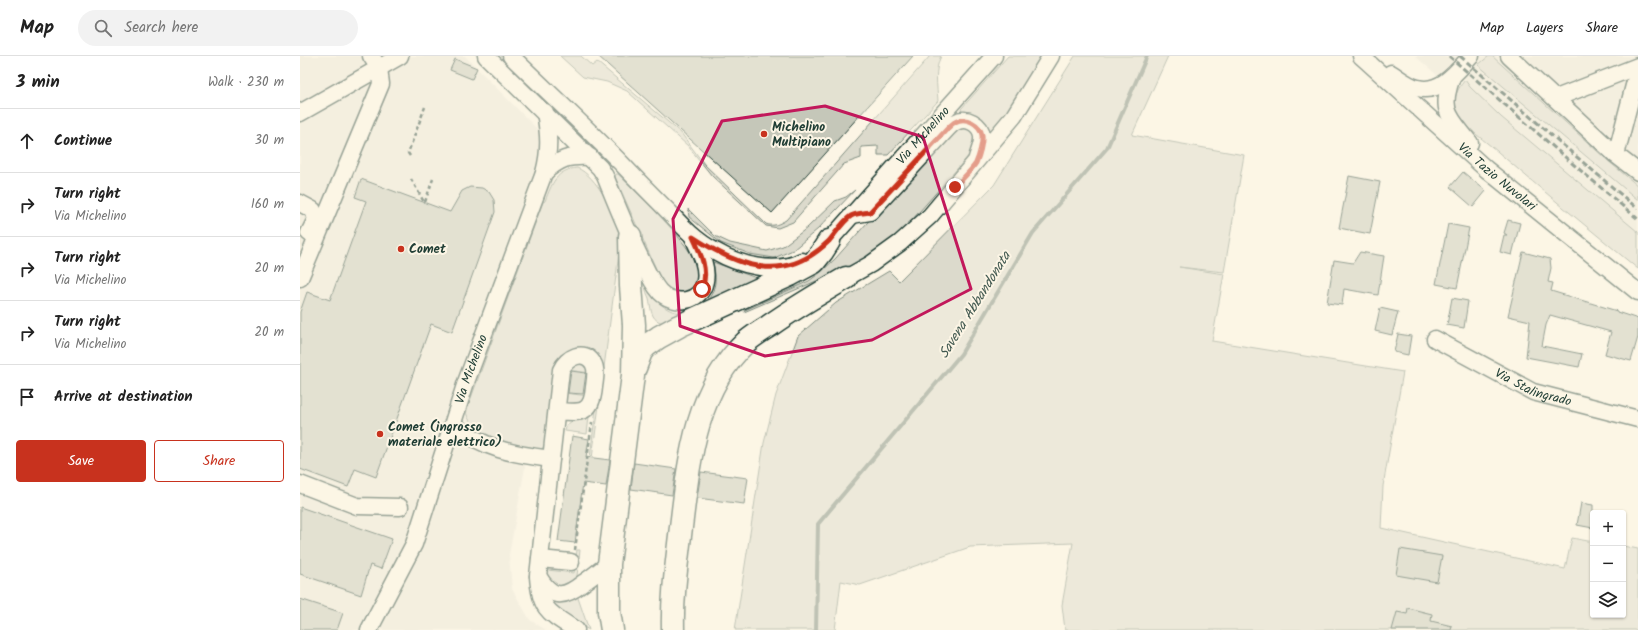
<!DOCTYPE html>
<meta charset="utf-8">
<style>
:root{--surface:#fff;--page:#f2f2f2;--text:#222;--muted:#767676;--line:#e0e0e0;--accent:#c8321e}
body{margin:0;font-family:Kalam,sans-serif;background:var(--page);color:var(--text)}
.controls{position:absolute;right:12px;bottom:12px;display:grid;overflow:hidden;border-radius:4px;box-shadow:0 1px 3px #0004}
.controls button{width:36px;height:36px;display:grid;place-items:center;padding:0;border:0;border-bottom:1px solid var(--line);background:var(--surface);color:var(--text);font:20px sans-serif}
.stop{position:absolute;width:12px;height:12px;margin:-9px;border:3px solid #c8321e;border-radius:50%;background:#fff}
.stop.end{background:#c8321e;border-color:#fff;box-shadow:0 1px 4px #0008}
.list{margin:0;padding:0;list-style:none}
h2{display:flex;justify-content:space-between;align-items:center;height:52px;margin:0;padding:0 16px;font-size:17px}
h2 small{font-size:13px;font-weight:400;color:var(--muted)}
.list li{display:grid;grid-template-columns:26px 1fr auto;gap:12px;align-items:center;box-sizing:border-box;height:64px;padding:0 16px;border-top:1px solid var(--line)}
.list b{display:block;font-size:15px;white-space:nowrap}
.list p{margin:0;font-size:13px;white-space:nowrap;color:var(--muted)}
.list em{font-size:13px;font-style:normal;color:var(--muted)}
.actions{display:flex;gap:8px;padding:12px 16px}
.actions a{flex:1;padding:9px 0;border:1px solid var(--accent);border-radius:4px;text-align:center;font-size:14px;color:var(--accent)}
.actions .main{background:var(--accent);color:#fff}
.icon{flex:none;width:22px;height:22px;fill:none;stroke:currentColor;stroke-width:2;stroke-linecap:round;stroke-linejoin:round}
.map{position:relative;flex:none;width:1338px;height:574px;overflow:hidden}
header{display:flex;align-items:center;gap:24px;box-sizing:border-box;height:56px;padding:0 20px;background:var(--surface);border-bottom:1px solid var(--line)}
header strong{font-size:19px}
nav{display:flex;gap:22px;margin-inline-start:auto;font-size:14px}
.search{width:280px;height:36px;background:var(--page);display:flex;align-items:center;gap:10px;box-sizing:border-box;padding:0 14px;border-radius:22px;color:var(--muted);font-size:15px}
main{display:flex}
aside{flex:1;background:var(--surface)}
.map>svg:first-child{display:block}
.built{fill:#ece7d8}
.green{fill:#dcdacc;stroke:#7e8c80}
.lines{fill:none;stroke-linecap:round;stroke-linejoin:round}
.stream{stroke:#758479;stroke-width:4}
.building{fill:#c5c7b9;stroke:#1f3d34}
.minor-casing{stroke:#1f3d34;stroke-width:19}
.highway-casing{stroke:#1f3d34;stroke-width:25}
.path{stroke:#1f3d34;stroke-width:2.5;stroke-dasharray:4 3;stroke-linecap:butt}
.minor{stroke:#fcf5e5;stroke-width:16}
.highway{stroke:#fcf5e5;stroke-width:22}
.rail{stroke:#1f3d34;stroke-width:3;stroke-dasharray:6 3;stroke-linecap:butt}
.route{stroke:#c8321e;stroke-width:5}
.marked{fill:none;stroke:#c2185b;stroke-width:3;stroke-linejoin:round}
.poi-dot{fill:#c8321e;stroke:#fcf5e5;stroke-width:1.5}
.labels{text-anchor:middle;dominant-baseline:central;stroke-width:4;stroke-linejoin:round;paint-order:stroke}
.poi-label{font-size:13px;font-weight:bold;fill:#1f3d34;stroke:#fcf5e5;text-anchor:start}
.street-label{font-size:13px;fill:#1f3d34;stroke:#fcf5e5}
.water-label{font-size:14px;font-style:italic;fill:#435a51;stroke:#fcf5e5}
</style>
<header>
<strong>Map</strong>
<div class="search"><svg class="icon" aria-label="search" viewBox="0 0 24 24"><circle cx="10" cy="10" r="6"/><path d="M15 15l6 6"/></svg>Search here</div>
<nav><a>Map</a><a>Layers</a><a>Share</a></nav>
</header>
<main>
<aside>
<h2>3 min<small>Walk · 230 m</small></h2>
<ul class="list">
<li><svg class="icon" aria-label="ahead" viewBox="0 0 24 24"><path d="M12 20V5M6 11l6-6 6 6"/></svg><div><b>Continue</b></div><em>30 m</em></li>
<li><svg class="icon" aria-label="right" viewBox="0 0 24 24"><path d="M7 20v-9h11M14 6l5 5-5 5"/></svg><div><b>Turn right</b><p>Via Michelino</p></div><em>160 m</em></li>
<li><svg class="icon" aria-label="right" viewBox="0 0 24 24"><path d="M7 20v-9h11M14 6l5 5-5 5"/></svg><div><b>Turn right</b><p>Via Michelino</p></div><em>20 m</em></li>
<li><svg class="icon" aria-label="right" viewBox="0 0 24 24"><path d="M7 20v-9h11M14 6l5 5-5 5"/></svg><div><b>Turn right</b><p>Via Michelino</p></div><em>20 m</em></li>
<li><svg class="icon" aria-label="arrive" viewBox="0 0 24 24"><path d="M6 21V4h12l-3 4 3 4H6"/></svg><div><b>Arrive at destination</b></div></li>
</ul>
<div class="actions"><a class="main">Save</a><a>Share</a></div>
</aside>
<div class="map">
<svg width="1338" height="574" viewBox="0 0 1338 574">
<rect width="100%" height="100%" fill="#fcf5e5"/>
<filter id="ink" filterUnits="userSpaceOnUse"><feTurbulence type="fractalNoise" baseFrequency=".025" numOctaves="2"/><feDisplacementMap in="SourceGraphic" scale="8" xChannelSelector="R" yChannelSelector="G"/><feConvolveMatrix kernelMatrix="1 2 1 2 8 2 1 2 1" color-interpolation-filters="sRGB"/></filter>
<g filter="url(#ink)">
<path class="built" d="M0,0H165L239,75L251,122H272L241,324L209,499L212,533L230,564L246,574H0Z
M1115,0H1338V213L1220,115L1167,70L1156,52L1157,34L1165,23L1150,11L1143,20L1137,19Z"/>
<path class="green" d="M260,0H281L292,10L297,6L381,77L404,108L466,168C474,171 479,168 486,164L630,0H641C634,14 637,29 638,45L588,99H578V90L561,91V102L544,108L493,166L478,172L466,170L412,120L388,90L327,35L307,26L283,21Z
M708,0H743L721,38L691,76C683,65 675,59 662,56L661,53Z
M775,0H868L832,79L944,99L924,216L879,211L924,218L912,285L1103,316L1083,430L1081,472L1265,513L1272,482L1293,486V559H1323V490L1338,493V574H765L762,549L773,487L670,491L560,529L541,525L535,574H435L464,387L476,339L498,280L536,247L589,215L599,225L694,129Z
M1189,0H1192L1307,104L1338,130V144L1178,9Z
M1165,24L1170,31L1201,61L1338,176V213C1291,174 1244,136 1198,96C1187,86 1165,72 1159,59C1152,44 1155,36 1165,24Z
M657,72H666L671,75L676,83L671,97L612,164L599,178L563,203L549,211L444,256L445,254L509,225L521,216L535,203L583,149Z
M277,112C296,119 317,159 319,179C320,185 319,191 319,197L291,410H289L300,320L275,295L246,389C244,391 242,393 238,394C221,396 172,377 167,359C166,357 167,355 167,353L243,146L245,145C252,128 256,114 277,112Z
M316,118H318C337,138 401,195 400,221C400,230 392,235 385,239L368,234L362,226L315,121Z
M555,134L518,173L493,194L474,202L450,198L421,187L389,161L388,153L415,180L430,187L467,195L483,190L507,172L535,145L546,141Z
M413,206L459,223L460,225C448,234 371,270 360,266C350,262 351,251 349,242C347,238 346,235 345,231L347,232C353,241 361,251 372,255C392,261 412,248 415,227C416,220 414,213 413,206Z
M283,304L291,317L267,314Z
M265,337L288,340L286,347L271,351L265,346Z
M289,361L287,378L265,375C267,363 279,363 289,361Z
M277,494H280L277,520L274,528L264,535L247,525L246,515L247,514L274,517Z
M244,537L277,539L289,574L257,555Z"/>
<g class="lines">
<path class="stream" d="M516,574L518,468L661,298L733,177L807,92L847,0"/>
</g>
<path class="building" d="M298,0H613L472,157Z
M155,3L177,12L172,23L150,14Z
M1163,116L1186,135L1173,151L1150,131Z
M1049,120L1080,126L1070,178L1039,172Z
M61,123L150,156L162,135L170,131L182,132L189,136L194,144L195,156L152,276L131,268L76,421L55,413L48,431L0,413V256L7,236L30,244L66,145L55,141Z
M1208,164L1220,167L1212,199L1200,196L1204,179H1207L1204,177Z
M1148,168L1169,172L1157,232L1136,228Z
M1060,196L1084,200L1078,239L1044,233L1042,249L1027,247L1034,204L1053,207Z
M1223,196L1250,203L1251,212L1248,226L1253,227L1251,235L1317,255V256L1338,263V281L1331,305L1305,298L1311,276L1250,259L1246,269L1242,290L1282,298L1279,311L1226,301L1230,265L1208,260Z
M1152,242L1168,245L1164,272L1147,269Z
M1080,252L1098,256L1092,279L1075,275Z
M1098,278L1111,280L1108,299L1094,296Z
M271,315L286,317L283,338L268,337Z
M272,380L289,383L286,401L310,404L306,430L283,427L275,487L258,485Z
M334,407L376,413L372,439L331,433Z
M401,416L448,422L444,448L397,442Z
M1281,447L1293,449V472L1277,469Z
M0,451L92,483L81,513L70,509L61,539L0,518Z
M1100,493L1142,500L1137,526L1096,519Z
M0,543L43,557L37,574H0Z
M1108,552L1132,558L1131,565L1152,570L1151,574H1092L1097,556L1107,558Z"/>
<g class="lines">
<g class="minor-casing">
<g id="minor">
<path d="M186,0L300,112L305,120C316,147 327,175 340,201C346,213 351,226 360,236C374,250 401,247 405,225C408,210 399,194 393,181"/>
<path d="M211,0C248,36 286,71 322,108C337,124 353,140 369,156C383,171 396,185 415,195C439,209 475,219 502,205"/>
<path id="s1" d="M1061,0L1186,113L1338,236"/>
<path d="M1209,0L1316,99"/>
<path d="M1338,14L1316,99L1338,116"/>
<path d="M1091,17C1099,22 1108,30 1118,32C1141,38 1158,14 1171,0"/>
<path d="M1152,21C1139,56 1150,61 1170,87"/>
<path d="M1256,42L1338,10"/>
<path d="M0,57L100,0"/>
<path d="M244,117C260,102 268,100 290,101"/>
<path d="M0,147L13,154L16,163L9,177"/>
<path d="M552,159L570,156L648,72C650,70 653,67 656,66C666,60 681,68 682,80C683,87 679,95 677,102"/>
<path id="s2" d="M521,192L529,185L694,0"/>
<path d="M0,222L81,28L79,12L71,0"/>
<path d="M546,222L571,208L600,187L630,160L714,60L751,0"/>
<path id="s3" d="M1135,283L1233,336L1338,363"/>
<path d="M258,355C281,357 292,358 294,331C295,324 297,313 293,307C284,292 266,302 261,314L238,520C240,554 249,557 276,574"/>
<path d="M153,369C186,393 211,398 251,403"/>
<path d="M0,428L57,450L100,451"/>
<path d="M240,503L271,506"/>
<path d="M238,520C252,543 263,543 283,527C292,521 300,514 309,508"/>
<path id="s4" d="M69,574L114,488L166,326L244,117C250,94 249,79 245,56"/>
</g>
</g>
<g class="highway-casing">
<path id="highway" d="M335,312L341,296L346,290L359,281L379,270L490,219L514,206L522,196L529,185
M312,574L309,556V508L333,319L334,269L331,230L330,180
M373,574C372,539 377,506 381,471C389,406 395,334 446,286C453,280 461,275 469,270C493,253 520,237 546,222"/>
</g>
<path class="path" d="M110,100L108,97L125,51
M111,123L124,146
M125,146L133,123
M275,494L292,366"/>
<use href="#minor" class="minor"/>
<use href="#highway" class="highway"/>
<path class="rail" d="M1149,0L1273,108L1338,163
M1160,0L1278,102L1338,153"/>
</g>
</g>
<g class="lines" filter="url(#ink)">
<path class="route" d="M402,233C409,215 401,198 393,181C439,211 484,229 529,185C535,178 544,164 551,160C556,157 564,157 570,156L648,72C650,70 653,67 655,66C666,60 680,68 682,79C683,87 679,100 676,107C671,115 662,123 655,131"/>
</g>
<path d="M0 0H1338V574H0ZM525,50L623,81L671,233L572,284L465,300L380,270L373,163L422,65Z" fill="#fcf5e5" fill-opacity=".55" fill-rule="evenodd"/>
<path class="marked" d="M525,50L623,81L671,233L572,284L465,300L380,270L373,163L422,65Z"/>
<g class="poi-dot">
<circle cx="464" cy="78" r="4"/>
<circle cx="101" cy="193" r="4"/>
<circle cx="80" cy="378" r="4"/>
</g>
<g class="labels">
<g class="poi-label">
<text x="472" y="71">Michelino<tspan x="472" dy="15">Multipiano</tspan></text>
<text x="109" y="193">Comet</text>
<text x="88" y="371">Comet (ingrosso<tspan x="88" dy="15">materiale elettrico)</tspan></text>
</g>
<g class="street-label">
<text stroke="none"><textPath href="#s2" startOffset="152">Via Michelino</textPath></text>
<text stroke="none"><textPath href="#s1" startOffset="182">Via Tazio Nuvolari</textPath></text>
<text stroke="none"><textPath href="#s4" startOffset="281">Via Michelino</textPath></text>
<text stroke="none"><textPath href="#s3" startOffset="110">Via Stalingrado</textPath></text>
</g>
<g class="water-label">
<text transform="translate(675 249) rotate(-58)">Savena Abbandonata</text>
</g>
</g>
</svg>
<div class="controls">
<button>+</button>
<button>−</button>
<button><svg class="icon" aria-label="layers" viewBox="0 0 24 24"><path d="M12 4l9 5-9 5-9-5zM3 14l9 5 9-5"/></svg></button>
</div>
<div class="stop" style="left:402px;top:233px"></div>
<div class="stop end" style="left:655px;top:131px"></div>
</div>
</main>
